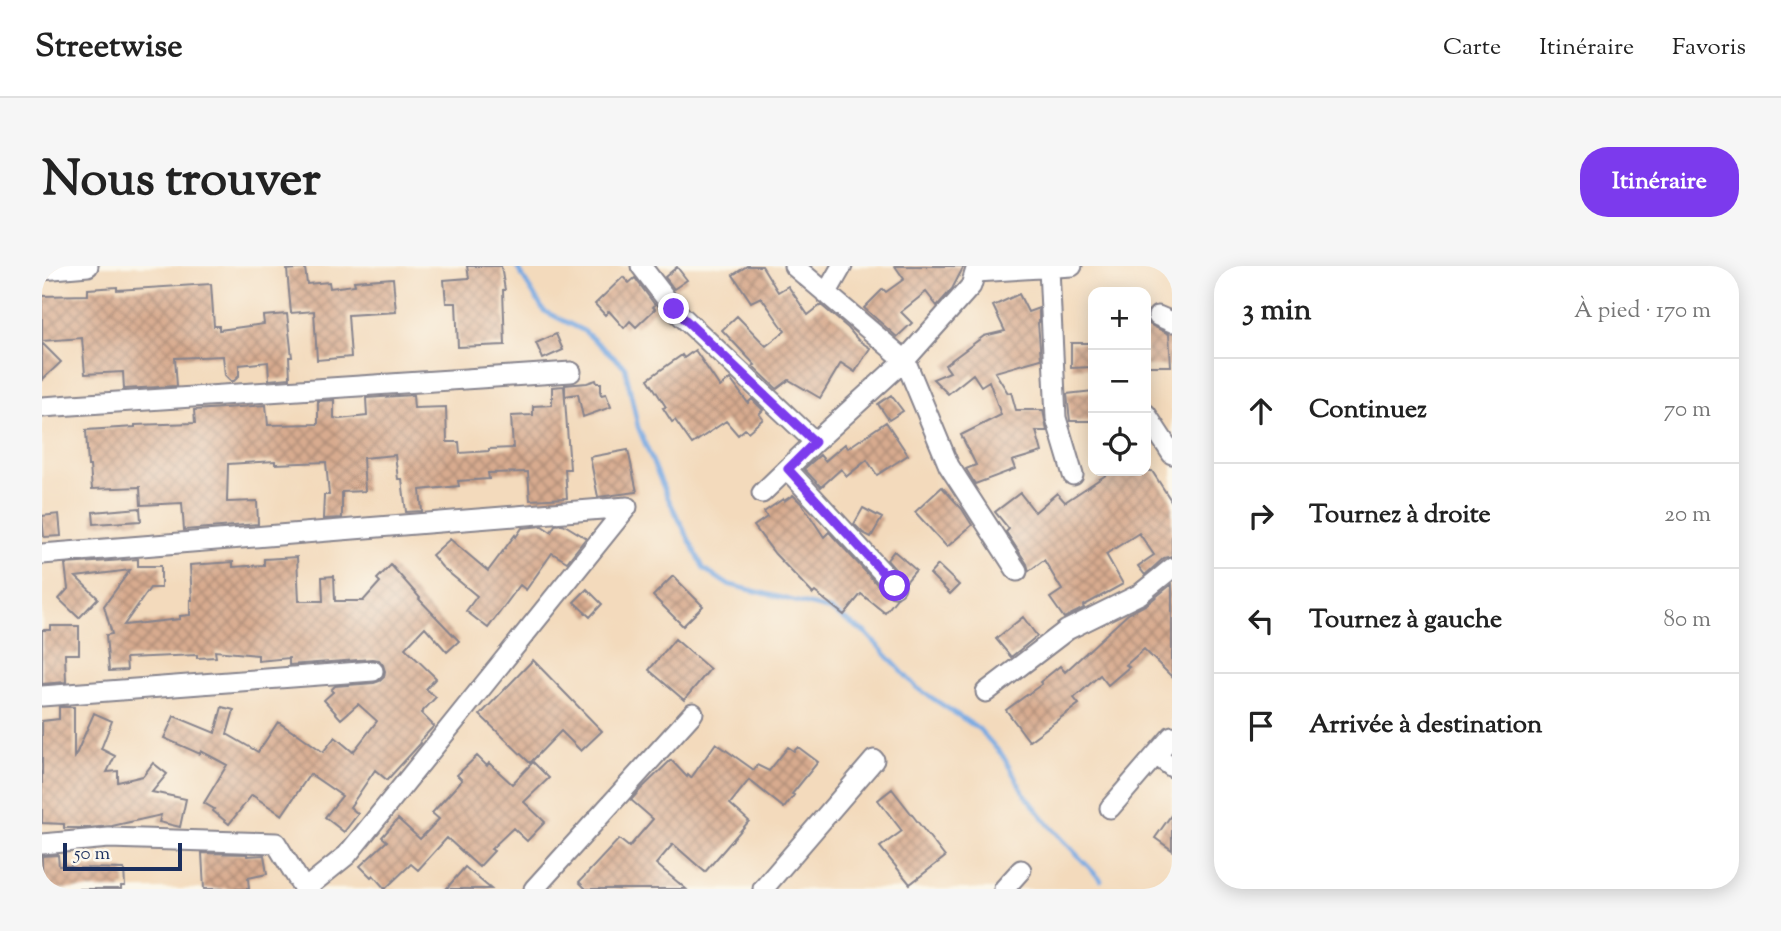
<!DOCTYPE html>
<html lang="fr">
<meta charset="utf-8">
<style>
:root{--surface:#fff;--page:#f6f6f6;--text:#222;--muted:#767676;--line:#e0e0e0;--accent:#7c3aed}
body{margin:0;font-family:"Sorts Mill Goudy",serif;background:var(--page);color:var(--text)}
.controls{position:absolute;right:21px;top:21px;display:grid;overflow:hidden;border-radius:14px;box-shadow:0 4px 18px #0003}
.controls button{width:63px;height:63px;display:grid;place-items:center;padding:0;border:0;border-bottom:2px solid var(--line);background:var(--surface);color:var(--text);font:35px sans-serif}
.scale{position:absolute;left:21px;bottom:18px;width:119px;box-sizing:border-box;padding-left:7px;border:4px solid #1b2f5e;border-top:0;font-size:19px;line-height:24px;white-space:nowrap;color:#1b2f5e;-webkit-text-stroke:5px #fbf7ec;paint-order:stroke}
.stop{position:absolute;width:21px;height:21px;margin:-16px;border:5px solid #7c3aed;border-radius:50%;background:#fff}
.stop.end{background:#7c3aed;border-color:#fff;box-shadow:0 2px 7px #0008}
.list{margin:0;padding:0;list-style:none}
h2{display:flex;justify-content:space-between;align-items:center;height:91px;margin:0;padding:0 28px;font-size:30px}
h2 small{font-size:23px;font-weight:400;color:var(--muted)}
.list li{display:grid;grid-template-columns:46px 1fr auto;gap:21px;align-items:center;box-sizing:border-box;height:105px;padding:0 28px;border-top:2px solid var(--line)}
.list b{display:block;font-size:26px;white-space:nowrap}
.list em{font-size:23px;font-style:normal;color:var(--muted)}
.icon{flex:none;width:38px;height:38px;fill:none;stroke:currentColor;stroke-width:2;stroke-linecap:round;stroke-linejoin:round}
.map{position:relative;flex:none;width:1130px;height:623px;overflow:hidden;border-radius:28px}
header{display:flex;align-items:center;gap:42px;box-sizing:border-box;height:98px;padding:0 35px;background:var(--surface);border-bottom:2px solid var(--line)}
header strong{font-size:33px}
nav{display:flex;gap:38px;margin-inline-start:auto;font-size:24px}
.intro{display:flex;align-items:center;justify-content:space-between;box-sizing:border-box;height:168px;padding:0 42px}
h1{margin:0;font-size:49px}
.button{padding:18px 32px;border-radius:28px;background:var(--accent);color:#fff;font-size:24px;font-weight:700}
main{display:flex;gap:42px;padding:0 42px}
aside{flex:1;background:var(--surface);border-radius:28px;box-shadow:0 4px 18px #0003}
.map>svg:first-child{display:block}
.lines{fill:none;stroke-linecap:round;stroke-linejoin:round}
.stream{stroke:#77a9e2;stroke-width:4.5}
.building{fill:url(#building-cross-hatch)}
.minor-casing{stroke:#87848d;stroke-width:23}
.minor{stroke:#fff;stroke-width:19}
.route{stroke:#7c3aed;stroke-width:9}
</style>
<header>
<strong>Streetwise</strong>
<nav><a>Carte</a><a>Itinéraire</a><a>Favoris</a></nav>
</header>
<div class="intro"><h1>Nous trouver</h1><a class="button">Itinéraire</a></div>
<main>
<div class="map">
<svg width="1130" height="623" viewBox="0 0 1130 623">
<defs>
<pattern id="building-cross-hatch" width="8" height="8" patternUnits="userSpaceOnUse" patternTransform="scale(1.75)"><rect width="8" height="8" fill="#d8ab8f"/><path d="M0 0l8 8M0 8l8-8" fill="none" stroke="#ae8c78"/></pattern>
</defs>
<rect width="100%" height="100%" fill="#fbf7ec"/>
<filter id="ink" filterUnits="userSpaceOnUse"><feTurbulence type="fractalNoise" baseFrequency=".0143" numOctaves="2"/><feDisplacementMap in="SourceGraphic" scale="14" xChannelSelector="R" yChannelSelector="G"/><feConvolveMatrix kernelMatrix="1 2 1 2 8 2 1 2 1" color-interpolation-filters="sRGB"/></filter>
<filter id="wash" filterUnits="userSpaceOnUse"><feTurbulence type="fractalNoise" baseFrequency=".00686" numOctaves="4" result="noise"/><feDisplacementMap in="SourceGraphic" scale="28" xChannelSelector="R" yChannelSelector="G"/><feGaussianBlur stdDeviation="1.57" result="paint"/><feColorMatrix in="noise" values="0 0 0 0 0 0 0 0 0 0 0 0 0 0 0 0 0 1.4 0 .05"/><feComposite in="paint" operator="in"/></filter>
<g filter="url(#wash)">
<rect width="100%" height="100%" fill="#f3dabc"/>
<g class="lines">
<path class="stream" d="M474,0L502,45L542,65L583,101L596,161L626,232L662,303L685,318L788,344L824,367L875,422L937,463L961,490L982,527L1007,559L1059,614"/>
</g>
<g id="blocks">
<path class="building" d="M425,0H459L463,24H461L463,79L416,81L414,37H404L402,14L427,12Z
M705,0H720L736,26L746,20L766,49L779,39L806,62L816,74L828,82L813,106L799,97L778,132L747,114L735,123L711,100L713,99L680,64L695,50L724,80L743,65L719,31L709,36L691,9Z
M853,0H922L910,23L895,40L884,26L859,46L870,57L855,71L822,42L841,23L844,26L862,13Z
M635,1L645,14L632,23L623,11Z
M263,2L265,18L287,16L288,22L313,19L312,15L351,12L354,46L306,49L309,91L275,94L272,45L249,47L245,4Z
M581,11L587,17L593,12L613,39L611,41L613,43L594,61L588,55L582,62L567,45L563,49L553,38Z
M169,18L172,60H177V64L222,58L221,50L245,48L250,91H247L248,112L227,114L226,96L197,99V110L192,115H189L183,109L181,90L133,92L135,120L82,123L81,106L43,108L40,72L0,75V30L46,29V23L75,21V24Z
M977,28L986,46L997,42V56L996,57L999,93L953,106L966,127L969,126L974,144H1001L1005,165H994L1000,186L970,195L973,203L933,218L924,203L934,199L919,169L959,149L947,115L939,120L931,108L906,128L891,113L908,106L903,99L942,70L963,65L951,40Z
M1104,44H1105L1104,51L1107,58L1127,68L1129,100H1104Z
M514,68L521,84L501,93L494,77Z
M0,77L19,96L0,114Z
M1029,77H1051V101L1029,102Z
M653,84L678,121L688,113L706,137L710,133L721,144L717,148L721,153L706,166L703,163L696,169L684,155L650,178L633,154L630,156L621,142L624,141L606,113L640,89L642,92Z
M554,114L555,117H559V125H558L559,129L564,128L569,141L541,151L536,128L523,130V119L545,117Z
M522,120L528,203H523L525,232L488,234L486,206L446,207L447,213L416,215L417,220L378,224L380,245L364,246L360,213H356L353,189L321,192L323,225L300,226V252L281,253L282,229H287L284,196L233,198V195L186,198L185,236L215,235L216,258L142,264L140,237L99,239L98,221L50,223L48,200H46L44,164L93,161V159L153,157L152,144L224,139L226,159L276,158V135L292,134V152L298,153L325,150L324,132L371,129L372,142L404,141L405,176H417L418,187L447,185V183L471,182L469,150L491,149V140L510,139V121Z
M1051,125V155H1028L1025,128Z
M849,129L861,145L847,154L836,138Z
M844,156L866,189L835,209L825,194L805,210L799,203L779,221L762,203L778,189L783,195L803,178L806,182Z
M586,184L595,226L556,231L548,191Z
M1070,205H1110L1130,236V290L1122,292L1103,309L1096,300L1112,289L1097,267L1064,288L1081,318L1041,340L1042,342L1022,352L1008,332L1020,324L1002,294L987,305L985,298L964,266L967,263L953,246L978,227L993,246L1015,227L1023,236Z
M900,221L920,243L930,259L905,281L873,246Z
M751,229L760,238L782,271L787,266L844,328L849,331L855,332L843,347L819,328L802,349L773,326L771,328L733,288L712,260L725,251L722,246L741,233L742,235Z
M98,242L99,255L52,258L51,246Z
M821,242L840,252L829,271L821,267L812,258Z
M17,248L19,270L2,271L0,250Z
M521,258L544,272L525,296L510,287L484,324L478,319L446,362L424,345L435,330L400,301L390,289L408,273L446,305L473,269L474,271L480,262L500,260L509,266L513,259Z
M852,285L874,304L864,316L845,294Z
M255,291L257,335H281L280,311L292,310L293,335H321L338,316L335,313L349,299L378,332L377,333L417,375L405,386L383,361L363,382L394,412L384,423L394,431L379,447L392,460L378,475L379,477L345,514L333,504L308,541L316,548L302,566L283,551L300,530L268,508L240,549L210,529L187,558L171,545L172,543L162,537L185,499L159,485L158,488L122,472L132,450L173,467L180,441L192,444L185,468L216,486L236,456L251,466L252,465L281,486L293,471L311,486L335,455L316,438L299,453L282,434L291,426L289,424L293,420L332,417L338,415L342,411L343,405L341,399L337,394L330,393L247,399V392L216,395V389L173,385L174,391L155,392V389L84,392L85,404L67,405L64,369L70,368L62,340L88,304L34,311L56,332L37,352L17,333L26,323L23,298L96,293V300H119V322H108L82,359L138,353V350L148,349V334H150L148,299L191,296V301L222,299V293Z
M896,299L917,319L908,328L888,308Z
M631,310L661,340L641,360L611,330Z
M1130,318V411L1102,383L1084,399L1087,401L1066,419L1058,409L1032,432L1037,438L987,475L964,444L1000,418L998,416L1018,400L1023,406L1086,348L1105,338Z
M545,323L560,338L548,351L532,336Z
M981,351L995,370L969,391L954,373Z
M9,360H37V388H23L24,416L0,418V364H9Z
M633,373L668,403L642,434L607,404Z
M491,394L560,465L539,485L519,465L488,497L438,449Z
M17,441H32V493L52,447L70,455L59,483L73,490L65,506L76,505V516L101,510L111,497L125,508L110,526L144,533L138,561L117,556L119,549L70,560L45,562H22V558L0,557V455L17,453Z
M674,477L712,504L715,499L727,505L746,481L752,485L756,481L776,496L750,528L752,529L742,542L707,514L688,538L707,555L663,606L631,578L614,598L644,623H544L537,616L577,573L587,581L611,553L589,534L599,523L629,494L645,511L646,509L649,512Z
M435,490L445,500L447,497L470,518L491,496L507,512L482,536L503,556L485,575L471,562L449,583L452,585L437,601L405,572L376,604L369,598L343,623L331,609L329,611L318,600L345,575L340,571L356,553L378,573L397,553L390,547L420,514L415,509Z
M850,523L903,591L868,618L838,581L860,565L836,534Z
M1130,548V584L1113,572Z
M160,587L205,588V590L222,589L225,608L206,612L207,623H162Z
M16,589L17,600H29V601L34,602L82,603L83,620H79V623H0V590Z
M423,601L449,623H404Z"/>
</g>
</g>
<g filter="url(#ink)">
<use href="#blocks" fill-opacity="0" stroke="#87848d" stroke-width="2"/>
<g class="lines">
<g class="minor-casing">
<path id="minor" d="M599,0L632,43L773,176
M752,0L863,94L907,200L975,305
M1007,2L1014,152L1031,209
M0,4L46,0
M934,6L1030,0
M784,28L800,0
M1116,50L1130,56
M0,141L529,106
M1104,148L1130,188
M745,203L853,320
M720,227L773,176L863,94L929,20L935,0
M0,288L585,241
M944,426L1025,364L1098,328L1130,302
M0,430L331,405
M1114,489L1130,501
M1068,542L1130,470
M0,578L67,572L234,577L262,623
M263,623L305,589L585,241
M492,623L651,447
M721,623L832,494
M962,623L979,604"/>
</g>
<use href="#minor" class="minor"/>
</g>
</g>
<g class="lines" filter="url(#ink)">
<path class="route" d="M632,43L773,176L746,203L853,320"/>
</g>
</svg>
<div class="controls">
<button>+</button>
<button>−</button>
<button><svg class="icon" aria-label="locate" viewBox="0 0 24 24"><circle cx="12" cy="12" r="6"/><path d="M12 2v4M12 18v4M2 12h4M18 12h4"/></svg></button>
</div>
<div class="scale">50 m</div>
<div class="stop" style="left:853px;top:320px"></div>
<div class="stop end" style="left:632px;top:43px"></div>
</div>
<aside>
<h2>3 min<small>À pied · 170 m</small></h2>
<ul class="list">
<li><svg class="icon" aria-label="ahead" viewBox="0 0 24 24"><path d="M12 20V5M6 11l6-6 6 6"/></svg><div><b>Continuez</b></div><em>70 m</em></li>
<li><svg class="icon" aria-label="right" viewBox="0 0 24 24"><path d="M7 20v-9h11M14 6l5 5-5 5"/></svg><div><b>Tournez à droite</b></div><em>20 m</em></li>
<li><svg class="icon" aria-label="left" viewBox="0 0 24 24"><path d="M17 20v-9H6M10 6l-5 5 5 5"/></svg><div><b>Tournez à gauche</b></div><em>80 m</em></li>
<li><svg class="icon" aria-label="arrive" viewBox="0 0 24 24"><path d="M6 21V4h12l-3 4 3 4H6"/></svg><div><b>Arrivée à destination</b></div></li>
</ul>
</aside>
</main>
